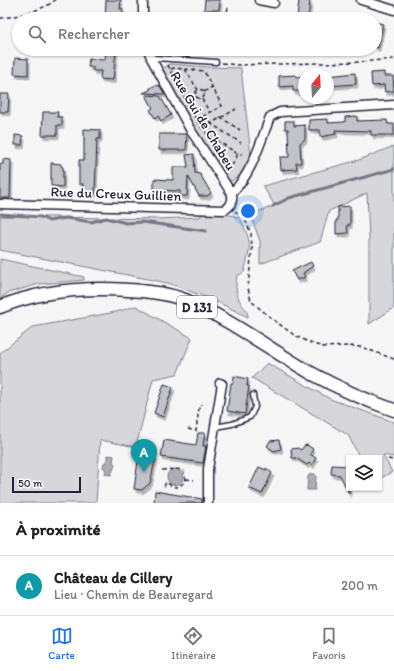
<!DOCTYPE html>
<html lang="fr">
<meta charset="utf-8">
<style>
:root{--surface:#fff;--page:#f6f6f6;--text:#202124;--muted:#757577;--line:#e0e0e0;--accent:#1a73e8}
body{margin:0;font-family:Itim,sans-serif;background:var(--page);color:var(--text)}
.controls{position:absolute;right:12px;bottom:12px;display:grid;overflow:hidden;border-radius:0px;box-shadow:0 1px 3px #0004}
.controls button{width:36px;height:36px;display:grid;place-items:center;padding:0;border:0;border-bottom:1px solid var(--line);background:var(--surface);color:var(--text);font:20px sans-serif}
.compass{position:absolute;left:298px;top:68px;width:36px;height:36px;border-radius:50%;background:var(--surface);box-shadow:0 1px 3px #0004;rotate:18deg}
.scale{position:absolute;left:12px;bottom:10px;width:69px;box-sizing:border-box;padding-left:4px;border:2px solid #22223b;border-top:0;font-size:11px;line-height:14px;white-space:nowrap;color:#22223b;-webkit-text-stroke:3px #fff;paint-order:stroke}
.you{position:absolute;left:248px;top:211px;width:14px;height:14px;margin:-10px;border:3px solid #fff;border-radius:50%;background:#1a73e8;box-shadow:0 0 0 6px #1a73e833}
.badge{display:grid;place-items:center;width:26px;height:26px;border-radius:50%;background:var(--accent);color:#fff;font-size:13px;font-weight:700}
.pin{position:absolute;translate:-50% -33px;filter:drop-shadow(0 1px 2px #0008)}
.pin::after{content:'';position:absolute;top:21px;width:14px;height:12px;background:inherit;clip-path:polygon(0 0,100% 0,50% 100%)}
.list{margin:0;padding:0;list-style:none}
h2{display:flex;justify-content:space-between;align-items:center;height:52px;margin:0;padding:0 16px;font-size:17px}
h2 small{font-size:13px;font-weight:400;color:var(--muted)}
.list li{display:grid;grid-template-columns:26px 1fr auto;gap:12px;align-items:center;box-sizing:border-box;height:60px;padding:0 16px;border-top:1px solid var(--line)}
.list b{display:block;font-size:15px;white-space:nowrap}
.list p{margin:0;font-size:13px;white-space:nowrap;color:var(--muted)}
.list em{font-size:13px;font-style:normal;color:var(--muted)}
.icon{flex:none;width:22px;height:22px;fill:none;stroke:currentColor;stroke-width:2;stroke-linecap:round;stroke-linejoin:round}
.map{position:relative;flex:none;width:394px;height:503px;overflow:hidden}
.search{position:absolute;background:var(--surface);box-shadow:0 1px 3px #0004;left:12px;right:12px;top:12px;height:44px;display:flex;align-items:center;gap:10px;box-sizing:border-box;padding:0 14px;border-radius:22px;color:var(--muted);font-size:15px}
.sheet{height:112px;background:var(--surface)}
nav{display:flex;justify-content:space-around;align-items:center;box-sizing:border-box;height:56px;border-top:1px solid var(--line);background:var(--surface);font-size:11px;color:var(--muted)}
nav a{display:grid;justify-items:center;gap:2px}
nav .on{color:var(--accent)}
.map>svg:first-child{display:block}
.green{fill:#d7d7db;stroke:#7c7c8b}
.water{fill:#aeaeb7;stroke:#767685}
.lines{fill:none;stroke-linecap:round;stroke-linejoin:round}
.stream{stroke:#767685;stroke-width:3}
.building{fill:#c2c2c9;stroke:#22223b;filter:url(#shadow)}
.service-casing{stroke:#22223b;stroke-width:7}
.minor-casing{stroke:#22223b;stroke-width:11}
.primary-casing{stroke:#22223b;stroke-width:15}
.path{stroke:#22223b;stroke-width:1.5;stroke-dasharray:4 3;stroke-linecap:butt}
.service{stroke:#fff;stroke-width:4}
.minor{stroke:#fff;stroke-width:8}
.primary{stroke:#fff;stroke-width:12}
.labels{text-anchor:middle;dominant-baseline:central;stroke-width:3.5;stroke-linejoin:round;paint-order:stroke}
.shield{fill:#fff;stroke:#646476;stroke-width:1}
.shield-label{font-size:13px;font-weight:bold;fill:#22223b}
.street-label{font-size:14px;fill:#22223b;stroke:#fff}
</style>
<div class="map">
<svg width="394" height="503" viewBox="0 0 394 503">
<defs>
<filter id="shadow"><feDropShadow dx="2" dy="3.5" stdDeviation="0" flood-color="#0004"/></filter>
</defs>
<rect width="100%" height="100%" fill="#f6f6f7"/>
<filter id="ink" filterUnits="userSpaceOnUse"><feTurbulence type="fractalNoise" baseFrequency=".025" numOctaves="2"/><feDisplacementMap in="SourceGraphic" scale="8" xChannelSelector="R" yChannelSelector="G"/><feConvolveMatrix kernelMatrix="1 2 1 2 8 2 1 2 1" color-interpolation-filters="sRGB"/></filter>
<g filter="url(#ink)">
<path class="green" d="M170,64L208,67L241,68L251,156L239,176L232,181H227L195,130L162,69Z
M394,146V308L369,324V239L367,193L329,211L320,242L260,264V241L250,214L275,206L263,186L359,160Z
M202,214C212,215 224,213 234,216C240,217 242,221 244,227C253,246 249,252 244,272L237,276C235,285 236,295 241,303C244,308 248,311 248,317L211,299L168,283L0,250V216L159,219L200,217Z
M0,259L84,277V280L39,284L8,293L0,299Z
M136,306L192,338L177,374L153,379L136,447L100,440L96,503H0V353L33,327L116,312Z
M267,363L330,399L394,422V457L383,455L392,472L379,479V458H360L348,435L252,378Z"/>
<path class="water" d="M108,455L114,456L113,461L115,465L111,475L105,474L106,470L103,467L104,463L108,460Z
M167 477a8 8 0 1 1 16 0a8 8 0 1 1-16 0Z
M310,474H315L316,476L315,490H307L308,476H310Z"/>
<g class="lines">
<path class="stream" d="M273,206L289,198L394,169
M0,214L41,217L49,221L66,218L91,222L106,218L126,223L142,222L206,231"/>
</g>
<path class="building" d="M106,0H121L120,9H123L122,19H105Z
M205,0H220L219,10H204Z
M299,0L310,1L308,19L297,18Z
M375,22L383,24L378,48L375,47Z
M106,49H116L113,80L100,79L101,71H93V67H88L89,59L105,60Z
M15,58L28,59V75L14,74Z
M384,72V76H393L394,91L385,92L384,85L372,86L371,73Z
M355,73L356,84L328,86V76Z
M296,75V77L304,76V86H302V91H293V86L279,87V76Z
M156,85L157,86L159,85L165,94L143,93L150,90V88Z
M0,94H9L8,112H0Z
M146,95L160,96L171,115L161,121L158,116L155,118L150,110L153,108Z
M43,112H58L57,117H62V125H57V135H42Z
M357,116V121L387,120L388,124H394V135H371V131L335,130L336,134L320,137V130H309V120L328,119V123L345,122V117Z
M285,121H294V126L305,125V139L300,143L301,163H296L297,169L281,170L280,157H289L288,129H285Z
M84,129L100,130V139H97L95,194L82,193L83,184H79V160H84Z
M159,134H187L186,150H159Z
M15,135L23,136L22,145H15Z
M194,154L195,173L200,174L211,193L207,196H199L188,176L187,196H180V191L154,190V179L173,180V167H188L186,155Z
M3,159L11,160L10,198H0V164H3Z
M51,163L61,164V166L63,167V187L51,186Z
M350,206V225H347L348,233L336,234V220H338V207Z
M311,262L313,266L303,273L305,277L297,280L292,271Z
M234,376L248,379L247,386H249L245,414L227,411L231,383H233Z
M164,384L173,387L163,417L154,413Z
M198,433H205L203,446H206L203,463L161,457L164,440L196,445Z
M279,440L281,449L274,451L267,446L270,441Z
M307,445L313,449L310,454L316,458L312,465L309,463L307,465L296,458H292L291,449L298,448L301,450L304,446Z
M139,454L156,456L150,483L142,490L134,489Z
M332,465L349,466V494L340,475L331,474Z
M259,467L266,470V468L272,473L262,494L249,488Z
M155,491L202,499V503H154Z"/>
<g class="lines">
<g class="service-casing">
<path id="service" d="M152,59L155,58L216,62
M215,427L232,424L250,417L255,407L253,395"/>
</g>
<g class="minor-casing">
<path id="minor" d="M143,0V19
M259,0L274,3
M361,0L394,10
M231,193C251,177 261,141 270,117L280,112L394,105
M0,204L224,210C231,207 233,201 232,194L190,129L151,58L148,49
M208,503V469L222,384L220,383"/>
</g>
<g class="primary-casing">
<path id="primary" d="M0,307C42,290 84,287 128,290C147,291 167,293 185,300C230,319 269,349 311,373C338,388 365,400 394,410"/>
</g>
<path class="path" d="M0,18C15,17 44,10 55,0
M226,19L228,7
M222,63L237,65L360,62L394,59
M168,65L199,125L207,134L238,154H242
M171,69L174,68L204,71L222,106L196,120
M185,69L198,90
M195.5 94a4.5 4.5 0 1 1 9 0a4.5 4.5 0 1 1-9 0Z
M204,92L212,87
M202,99L210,113
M187,102L196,97
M220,117L240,130
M210,123L241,143
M203,128L236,109
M229,171L238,154
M235,211L245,219L251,234L252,248L248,288L251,301L271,318L294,335L313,344L324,347L348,346L361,347L394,359
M188,429L196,431L199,408L201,404
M388,459L394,460
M162,470L175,469L183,470L186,479C180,488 176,490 166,482L164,487
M186,479L194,480"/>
<use href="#service" class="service"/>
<use href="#minor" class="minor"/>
<use href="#primary" class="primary"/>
</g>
</g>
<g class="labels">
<rect class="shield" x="177" y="296" width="40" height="22" rx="3"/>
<g class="shield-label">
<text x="197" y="307">D 131</text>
</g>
<g class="street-label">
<text transform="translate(203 121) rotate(59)">Rue Gui de Chabeu</text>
<text transform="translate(116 194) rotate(2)">Rue du Creux Guillien</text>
</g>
</g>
</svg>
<div class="controls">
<button><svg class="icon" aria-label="layers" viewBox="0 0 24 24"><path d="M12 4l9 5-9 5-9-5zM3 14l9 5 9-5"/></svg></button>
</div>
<svg class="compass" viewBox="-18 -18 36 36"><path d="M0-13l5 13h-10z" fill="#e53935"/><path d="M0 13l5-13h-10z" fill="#757577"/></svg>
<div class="scale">50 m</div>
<div class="you"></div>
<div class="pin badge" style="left:144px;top:472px;background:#0f9aa8">A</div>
<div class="search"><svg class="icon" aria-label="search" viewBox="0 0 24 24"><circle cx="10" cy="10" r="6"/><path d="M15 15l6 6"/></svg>Rechercher</div>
</div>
<section class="sheet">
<h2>À proximité<small></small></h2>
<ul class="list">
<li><span class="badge" style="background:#0f9aa8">A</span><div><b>Château de Cillery</b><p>Lieu · Chemin de Beauregard</p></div><em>200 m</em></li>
</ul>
</section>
<nav>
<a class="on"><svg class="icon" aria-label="map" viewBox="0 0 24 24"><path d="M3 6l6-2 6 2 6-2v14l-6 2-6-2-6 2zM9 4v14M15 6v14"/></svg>Carte</a>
<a><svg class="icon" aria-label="directions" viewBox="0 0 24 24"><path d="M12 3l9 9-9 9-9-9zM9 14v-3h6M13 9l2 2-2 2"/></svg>Itinéraire</a>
<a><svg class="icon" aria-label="saved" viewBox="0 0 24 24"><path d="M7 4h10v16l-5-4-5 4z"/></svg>Favoris</a>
</nav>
